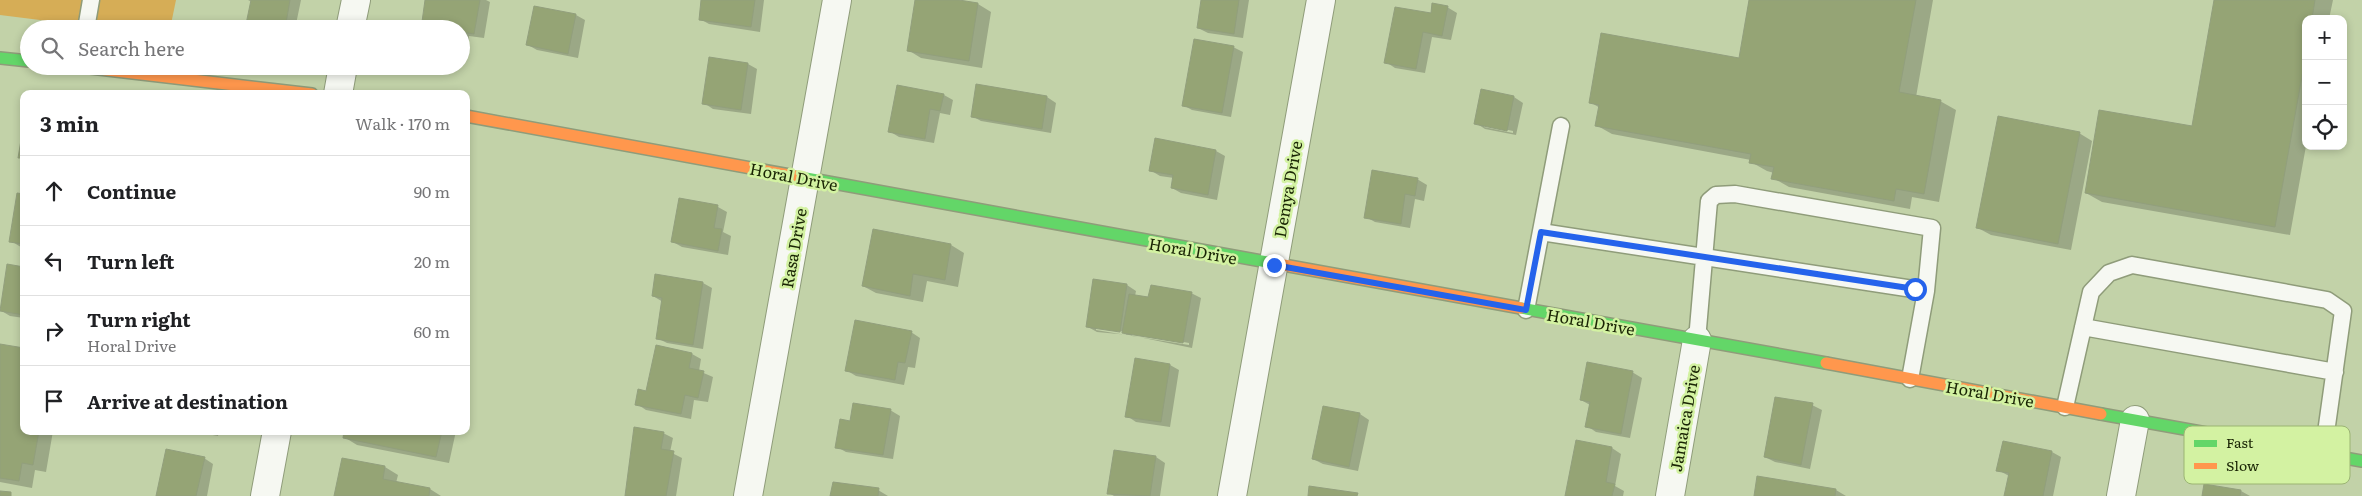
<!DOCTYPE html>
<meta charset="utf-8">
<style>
:root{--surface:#fff;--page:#f2f2f2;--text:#202124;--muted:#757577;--line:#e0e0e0}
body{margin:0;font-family:Literata,serif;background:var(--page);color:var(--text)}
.controls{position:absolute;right:15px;top:15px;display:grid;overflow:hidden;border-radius:10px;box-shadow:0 2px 8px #0003}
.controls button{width:45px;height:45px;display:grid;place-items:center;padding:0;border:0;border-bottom:1px solid var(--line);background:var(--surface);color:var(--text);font:25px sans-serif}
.stop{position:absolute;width:15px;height:15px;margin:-11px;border:4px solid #2563eb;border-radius:50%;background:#fff}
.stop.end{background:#2563eb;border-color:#fff;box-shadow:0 1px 5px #0008}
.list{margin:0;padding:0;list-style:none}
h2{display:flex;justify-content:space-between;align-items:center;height:65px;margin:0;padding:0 20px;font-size:21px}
h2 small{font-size:16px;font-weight:400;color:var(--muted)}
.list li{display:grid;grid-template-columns:32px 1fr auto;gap:15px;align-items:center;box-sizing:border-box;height:70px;padding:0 20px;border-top:1px solid var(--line)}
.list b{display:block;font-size:19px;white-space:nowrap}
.list p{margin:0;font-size:16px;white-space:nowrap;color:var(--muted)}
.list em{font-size:16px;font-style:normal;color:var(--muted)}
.icon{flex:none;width:28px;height:28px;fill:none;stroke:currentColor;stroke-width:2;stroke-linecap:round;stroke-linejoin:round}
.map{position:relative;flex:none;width:2362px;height:496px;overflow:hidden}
.search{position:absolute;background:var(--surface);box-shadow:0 2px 8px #0003;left:20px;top:20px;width:450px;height:55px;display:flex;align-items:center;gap:12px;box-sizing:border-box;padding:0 18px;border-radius:28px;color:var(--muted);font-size:19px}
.panel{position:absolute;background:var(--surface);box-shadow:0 2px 8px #0003;left:20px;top:90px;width:450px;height:345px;border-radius:10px}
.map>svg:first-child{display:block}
.green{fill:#d6ad56}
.shadow{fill:#0003;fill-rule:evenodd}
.building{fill:#95a475;stroke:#929f7d}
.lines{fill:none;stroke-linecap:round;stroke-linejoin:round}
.lane-casing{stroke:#8f9c7a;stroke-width:19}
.street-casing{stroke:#8f9c7a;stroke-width:30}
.fast-casing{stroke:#8f9c7a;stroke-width:14}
.slow-casing{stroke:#8f9c7a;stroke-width:14}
.lane{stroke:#f6f8f2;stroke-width:16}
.street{stroke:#f6f8f2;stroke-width:28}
.fast{stroke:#63d668;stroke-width:11}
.slow{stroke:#ff974d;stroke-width:11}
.route{stroke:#2563eb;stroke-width:6}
.labels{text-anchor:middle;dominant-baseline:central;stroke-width:5;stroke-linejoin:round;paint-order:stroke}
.street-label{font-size:16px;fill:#192404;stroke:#d3f2a2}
.key{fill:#d3f2a2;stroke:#9bb473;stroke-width:1}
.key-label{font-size:14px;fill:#192404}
</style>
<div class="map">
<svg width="2362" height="496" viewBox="0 0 2362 496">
<rect width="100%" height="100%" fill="#c2d2a8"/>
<path class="green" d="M0,0H176L170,29H112L0,15Z"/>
<path class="shadow" d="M248,0H301L295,29H256L247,24L252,2Z
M427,0H486L490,2L484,38L469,36L466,58L461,57V29Z
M703,0H764L760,32L709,24L700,19Z
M916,0H951L978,4L991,12L982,68L921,58L908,50Z
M1202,0H1249L1243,38L1208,33L1198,28Z
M1749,0H1933L1916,97L1940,101L1956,110L1939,202L1912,197L1910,209L1789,187L1773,178L1774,173L1767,171L1751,162V160L1612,134L1596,125L1600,108L1590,102L1740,59Z
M2216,0H2333L2329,19H2306V146L2290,235L2102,202L2086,193L2193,128Z
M535,7L576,15L585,20L578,58L537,50L528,45Z
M1447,7L1457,13L1451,40L1432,37L1425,73L1395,68L1386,62L1432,15Z
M1233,47L1243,52L1231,117L1192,110L1183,105Z
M710,58L748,64L757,69L751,114L713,109L704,103Z
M1482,91L1514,97L1523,103L1516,135L1485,129L1476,123ZM1484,125L1513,131V133L1484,127Z
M944,95L953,100L950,115L940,113L934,143L899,137L889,131Z
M1047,97L1056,103L1051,133L981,121L972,116Z
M2079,133L2092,141L2071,250L1991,235L1978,228Z
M1156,139L1216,151L1225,156L1217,200L1181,193L1172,188L1174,178L1160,176L1150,170Z
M1417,179L1427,185L1424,201L1415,199L1410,228L1375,222L1366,217Z
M24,195V249L11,241Z
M680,200L718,207L727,212L723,232L731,236L728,255L682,247L673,242Z
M874,230L951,245L964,253L958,287L927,281L923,302L876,293L863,286Z
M24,268V318L10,316L0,310Z
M703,283L712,288L703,349L667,343L657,338L663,302L653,296Z
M1127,285L1136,291L1135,296L1149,298L1191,293L1201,298L1192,348L1129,335L1097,332L1088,327ZM1096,327L1126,332V335L1096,330ZM1132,333L1189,343V345L1132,336Z
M911,332L920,338L915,368L908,367L904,385L856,376L846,370Z
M0,345L24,431H53L46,472L35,470L32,488L0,482Z
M657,347L692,354L701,359L699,371L713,377L708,402L694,400L691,419L646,410L637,404L647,392Z
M1170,365L1179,370L1170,427L1136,422L1127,416Z
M1632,372L1642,378L1630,438L1596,432L1587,426L1590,405L1581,400Z
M1812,405L1822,410L1810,469L1775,462L1765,457Z
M890,410L900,416L893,459L846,452L837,447L851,423Z
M1360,414L1369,420L1358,471L1323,464L1313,459Z
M191,431H219L218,436Z
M345,431H456L449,463L357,445L344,437Z
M663,433L673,438L670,452L682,458L676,496H626Z
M1577,442L1612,448L1621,454L1615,486L1624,491L1623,496H1566Z
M2003,442L2052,452L2061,457L2053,496H2005L2009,476L1998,470Z
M1156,457L1165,463L1160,496H1114L1109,493Z
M204,458L213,464L207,496H158Z
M385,467L398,475L396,483L430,489L441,496H336Z
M1758,478L1836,490L1846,496H1755Z
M2205,485L2241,491L2250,496H2203Z
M878,490L888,496H832Z"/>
<path class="building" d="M251,0H290L285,29H268L246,24Z
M425,0H480L474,34L461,32V29H421Z
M701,0H755L751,27L699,20Z
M915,0H959L978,3L969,61L907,51Z
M1201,0H1239L1234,34L1197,28Z
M1749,0H1916L1899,92L1941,100L1924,194L1896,189L1894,201L1771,179L1774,167L1749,163L1751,154L1595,126L1599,105L1589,103L1601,33L1739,58Z
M2214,0H2315L2312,19H2306V54L2275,227L2085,193L2099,110L2192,126Z
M1432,3L1448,6L1442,36L1423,32L1416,69L1384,63L1395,7L1431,13Z
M534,6L576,14L568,54L526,45Z
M1194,39L1234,46L1222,113L1182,106Z
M709,57L748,63L741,110L702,104Z
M976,84L1047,96L1042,129L971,117Z
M897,85L944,94L940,111L930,109L925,139L888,132Z
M1481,89L1514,96L1507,131L1474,124Z
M1998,116L2080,132L2058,244L1976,228Z
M24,122V158H18Z
M1155,138L1216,150L1208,195L1171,188L1173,175L1149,171Z
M1372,170L1418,178L1415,196L1405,194L1401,224L1364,218Z
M17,193L24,194V244L9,242Z
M679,198L718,205L714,228L722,229L718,251L671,242Z
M873,229L951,244L945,280L913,274L910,296L862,286Z
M7,264L24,267V315L0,311Z
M655,274L703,282L693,345L656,339L662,298L652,296Z
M1093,279L1127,284L1120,332L1086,327Z
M1151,285L1192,292L1183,343L1122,333L1129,294L1148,297Z
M855,320L912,331L905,363L898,362L895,380L845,371Z
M0,344L24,348V431H39L33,465L22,463L19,481L0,478Z
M656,345L692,353L689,368L704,371L698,398L685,395L681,414L635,405L638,389L646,391Z
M1135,358L1170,364L1161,422L1125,417Z
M1587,362L1633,371L1621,434L1585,427L1590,402L1580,400Z
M1775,397L1813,403L1801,465L1764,457Z
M853,403L891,409L883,455L835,448L840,419L850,421Z
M1323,406L1360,413L1349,467L1312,459Z
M634,427L664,432L661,449L674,451L666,496H625Z
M344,431H442L436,457L343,438Z
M1576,440L1612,447L1606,482L1615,484L1612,496H1565Z
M2003,441L2052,451L2043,496H2004L2009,473L1996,471Z
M166,449L205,457L196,496H156Z
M1114,450L1156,456L1150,496L1107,494Z
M342,458L385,466L383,479L430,488L429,496H334Z
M1757,476L1836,489L1835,496H1754Z
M833,482L879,488L878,496H830Z
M2204,484L2241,490L2240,496H2202Z
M1309,486L1358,493L1357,496H1308Z
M0,491L11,492V496H0Z"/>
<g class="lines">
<g class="lane-casing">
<path id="lane" d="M86,29L91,0
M1541,232L1926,291L1910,379
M1526,310L1561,126
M2083,327L2335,372
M1697,340L1709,201L1716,195L1735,194L1932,228L1926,291
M2065,407L2091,292L2109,273L2132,265L2327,300L2343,311L2323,454"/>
</g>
<g class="street-casing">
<path id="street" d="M350,29L356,0
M338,94L343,66
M265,496L277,431
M748,496L837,0
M1232,496L1321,0
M1670,496L1697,340
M2121,496L2135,420"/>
</g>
<g class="fast-casing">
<path id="fast" d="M0,58L29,61
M795,176L1278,264
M1521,308L1826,363
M2101,414L2362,461"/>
</g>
<g class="slow-casing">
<path id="slow" d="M73,66L312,94
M466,116L795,176
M1278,264L1521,308
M1826,363L2101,414"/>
</g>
<use href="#lane" class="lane"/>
<use href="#street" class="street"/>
<use href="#fast" class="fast"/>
<use href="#slow" class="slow"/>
</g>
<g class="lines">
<path class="route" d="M1274,265L1526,310L1541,232L1915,289"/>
</g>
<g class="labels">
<g class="street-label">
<text transform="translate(794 176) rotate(11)">Horal Drive</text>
<text transform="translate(1287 189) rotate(-80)">Demya Drive</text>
<text transform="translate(793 248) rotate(-80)">Rasa Drive</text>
<text transform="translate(1193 250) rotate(10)">Horal Drive</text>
<text transform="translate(1591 321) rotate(10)">Horal Drive</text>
<text transform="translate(1990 393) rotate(10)">Horal Drive</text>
<text transform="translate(1684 418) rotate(-80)">Jamaica Drive</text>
</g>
</g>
<rect x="2184" y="426" width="166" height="58" rx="8" class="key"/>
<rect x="2194" y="440" width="23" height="7" fill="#63d668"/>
<rect x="2194" y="463" width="23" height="6" fill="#ff974d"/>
<g class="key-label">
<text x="2226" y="448">Fast</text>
<text x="2226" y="471">Slow</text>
</g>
</svg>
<div class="controls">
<button>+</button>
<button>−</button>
<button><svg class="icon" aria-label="locate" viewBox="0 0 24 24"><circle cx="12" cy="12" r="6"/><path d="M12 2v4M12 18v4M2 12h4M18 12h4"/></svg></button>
</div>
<div class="stop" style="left:1915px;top:289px"></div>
<div class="stop end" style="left:1274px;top:265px"></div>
<div class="search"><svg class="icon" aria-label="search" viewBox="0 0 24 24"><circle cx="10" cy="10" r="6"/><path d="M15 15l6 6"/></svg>Search here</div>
<section class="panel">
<h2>3 min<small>Walk · 170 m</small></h2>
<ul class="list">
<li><svg class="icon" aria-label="ahead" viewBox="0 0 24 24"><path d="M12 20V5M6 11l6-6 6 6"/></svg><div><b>Continue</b></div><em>90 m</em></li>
<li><svg class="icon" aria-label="left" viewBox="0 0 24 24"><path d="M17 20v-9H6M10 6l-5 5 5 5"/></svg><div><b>Turn left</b></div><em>20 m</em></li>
<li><svg class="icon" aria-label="right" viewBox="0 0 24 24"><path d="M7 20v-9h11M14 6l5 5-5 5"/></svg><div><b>Turn right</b><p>Horal Drive</p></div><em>60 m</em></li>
<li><svg class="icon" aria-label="arrive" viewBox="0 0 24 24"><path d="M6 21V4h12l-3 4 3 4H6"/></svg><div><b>Arrive at destination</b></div></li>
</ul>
</section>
</div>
